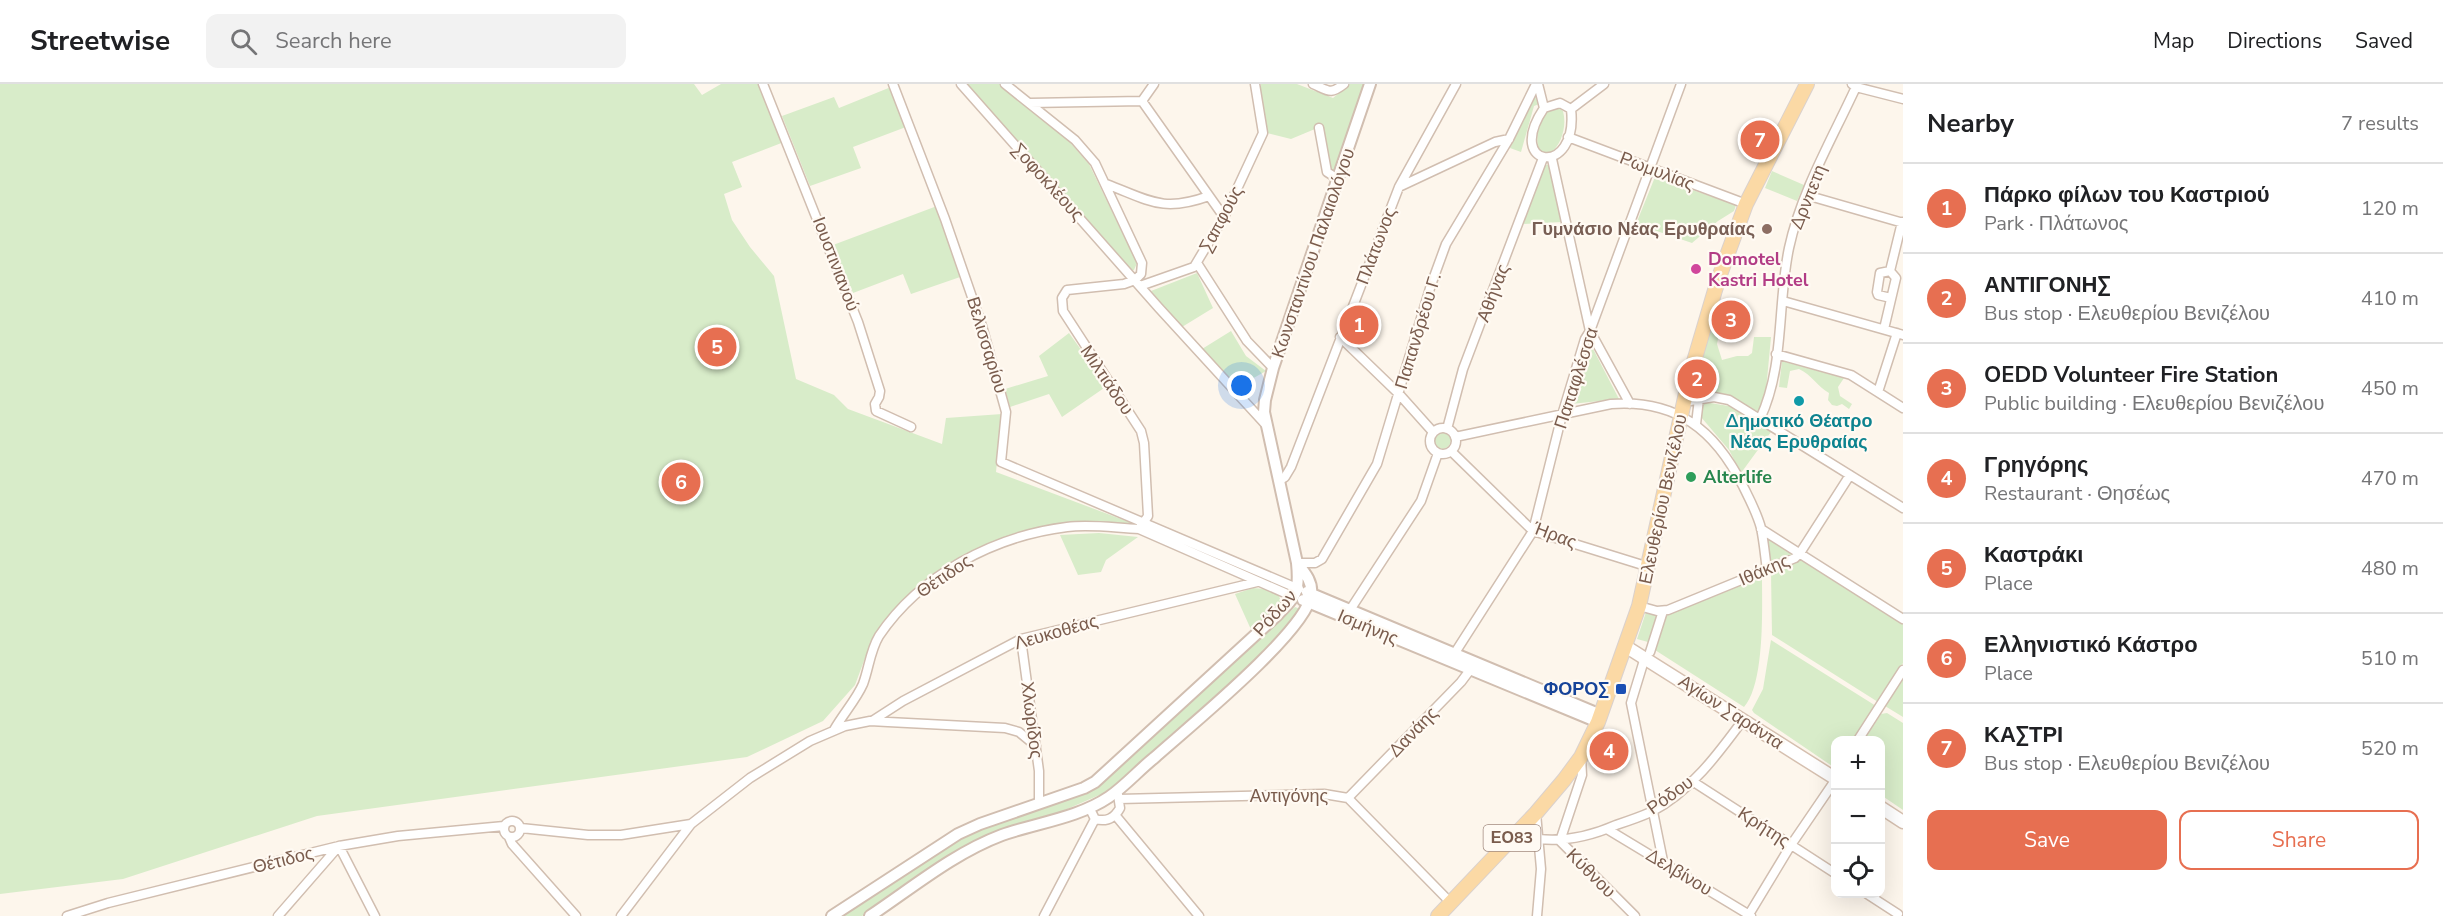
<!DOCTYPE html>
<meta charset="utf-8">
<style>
:root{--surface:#fff;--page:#f2f2f2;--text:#202124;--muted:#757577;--line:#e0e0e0;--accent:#e76f51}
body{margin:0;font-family:"Nunito Sans",sans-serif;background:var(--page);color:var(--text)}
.controls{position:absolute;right:18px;bottom:18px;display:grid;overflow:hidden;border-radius:12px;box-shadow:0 6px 24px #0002}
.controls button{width:54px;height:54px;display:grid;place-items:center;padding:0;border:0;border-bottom:2px solid var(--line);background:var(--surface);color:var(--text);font:30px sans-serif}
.you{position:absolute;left:1242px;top:302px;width:21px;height:21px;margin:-15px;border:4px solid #fff;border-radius:50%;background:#1a73e8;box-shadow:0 0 0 9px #1a73e833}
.badge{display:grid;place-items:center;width:39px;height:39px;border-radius:50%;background:var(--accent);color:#fff;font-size:20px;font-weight:700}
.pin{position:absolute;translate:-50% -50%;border:3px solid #fff;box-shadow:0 2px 6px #0006}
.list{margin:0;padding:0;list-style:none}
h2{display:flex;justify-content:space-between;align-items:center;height:78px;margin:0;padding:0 24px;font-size:26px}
h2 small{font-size:20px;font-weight:400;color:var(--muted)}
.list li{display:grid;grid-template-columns:39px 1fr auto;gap:18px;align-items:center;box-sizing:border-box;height:90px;padding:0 24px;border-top:2px solid var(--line)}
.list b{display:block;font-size:22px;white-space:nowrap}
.list p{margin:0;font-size:20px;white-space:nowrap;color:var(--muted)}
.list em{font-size:20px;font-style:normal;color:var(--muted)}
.actions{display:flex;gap:12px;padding:18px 24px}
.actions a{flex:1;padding:14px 0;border:2px solid var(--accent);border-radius:12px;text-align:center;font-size:21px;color:var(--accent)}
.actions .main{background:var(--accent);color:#fff}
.icon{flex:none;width:33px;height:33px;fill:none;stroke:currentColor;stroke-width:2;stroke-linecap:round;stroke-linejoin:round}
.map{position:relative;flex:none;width:1903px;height:832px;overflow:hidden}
header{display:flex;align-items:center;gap:36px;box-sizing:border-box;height:84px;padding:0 30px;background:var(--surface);border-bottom:2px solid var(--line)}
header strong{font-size:28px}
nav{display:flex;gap:33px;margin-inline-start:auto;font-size:21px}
.search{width:420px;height:54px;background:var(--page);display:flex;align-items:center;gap:15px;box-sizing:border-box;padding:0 21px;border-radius:12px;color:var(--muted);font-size:22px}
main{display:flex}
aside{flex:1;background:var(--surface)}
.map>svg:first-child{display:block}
.green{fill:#d8ecc9}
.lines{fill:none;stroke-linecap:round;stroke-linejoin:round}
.minor-casing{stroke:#d1beb0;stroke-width:11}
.tertiary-casing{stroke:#d1beb0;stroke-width:14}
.secondary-casing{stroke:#d6c0b0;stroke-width:15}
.primary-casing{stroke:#dad1cd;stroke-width:16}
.minor{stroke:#fff;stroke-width:8}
.tertiary{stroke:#fff;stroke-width:10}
.secondary{stroke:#fff;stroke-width:12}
.primary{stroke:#fbd9a5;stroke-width:14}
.education-dot{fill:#8d6e63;stroke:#fffaf3;stroke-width:2}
.hotel-dot{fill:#d1479c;stroke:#fffaf3;stroke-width:2}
.culture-dot{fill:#0f9aa8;stroke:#fffaf3;stroke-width:2}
.leisure-dot{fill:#2e9e5b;stroke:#fffaf3;stroke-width:2}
.transit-dot{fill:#1a4fb4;stroke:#fffaf3;stroke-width:2}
.labels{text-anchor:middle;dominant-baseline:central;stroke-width:4.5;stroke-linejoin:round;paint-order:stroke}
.shield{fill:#fffaf3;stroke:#a28b7f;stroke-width:1.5}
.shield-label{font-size:16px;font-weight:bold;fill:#7a5c4d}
.street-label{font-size:18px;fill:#7a5c4d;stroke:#fffaf3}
.education-label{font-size:18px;font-weight:bold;fill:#785e54;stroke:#fffaf3;text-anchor:end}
.hotel-label{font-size:18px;font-weight:bold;fill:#b23c85;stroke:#fffaf3;text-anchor:start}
.culture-label{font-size:18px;font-weight:bold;fill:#0d838f;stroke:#fffaf3}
.leisure-label{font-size:18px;font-weight:bold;fill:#27864d;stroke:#fffaf3;text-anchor:start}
.transit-label{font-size:18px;font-weight:bold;fill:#164399;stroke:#fffaf3;text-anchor:end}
</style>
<header>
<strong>Streetwise</strong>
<div class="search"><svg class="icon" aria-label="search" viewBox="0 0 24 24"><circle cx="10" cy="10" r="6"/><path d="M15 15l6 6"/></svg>Search here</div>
<nav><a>Map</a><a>Directions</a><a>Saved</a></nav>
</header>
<main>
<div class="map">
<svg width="1903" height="832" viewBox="0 0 1903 832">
<rect width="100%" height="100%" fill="#fdf6ec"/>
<path class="green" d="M0,0H694L702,11L721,0H759L784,58L732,78L742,103L724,110L732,136L750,163L774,192L796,295L834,311L848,325L942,360L946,334L1002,330L996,388L1137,441L1134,444L1067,439L1028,447L1003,455L945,484L891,530L868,566L855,601L823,637L747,673L317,732L123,795L0,810Z
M967,0H1000L1067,55L1089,80L1137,179L1134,186L1131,187Z
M1261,0H1297L1333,14L1350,0H1364L1335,89L1330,84L1315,45L1291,55L1267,49L1261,17Z
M891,3L906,43L853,63L861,84L810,102L782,32L834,13L839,24Z
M1533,13L1540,16L1539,20L1534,22L1521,68L1510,64Z
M1559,24L1563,27C1567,42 1562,60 1550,70L1539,67C1535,56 1538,33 1549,26C1552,24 1556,25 1559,24Z
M1544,81H1550L1562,138L1523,140Z
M1772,87L1804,101L1797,117L1765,104Z
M1655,93L1736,121L1734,127L1718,137L1692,159L1636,140Z
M937,122L963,192L911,210L903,190L853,209L833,161Z
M1197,189L1213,224L1182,243L1151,207Z
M1717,227L1723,229L1717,260L1722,276L1737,272H1748L1752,269L1754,253H1771L1765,317L1758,327C1740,324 1731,307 1711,310L1699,287L1715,228Z
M1231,247L1246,272L1266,287L1236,304L1202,265Z
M1069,249L1107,302L1062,333L1049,310L1010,323L1005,305L1048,292L1039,272Z
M1590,259L1619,315L1571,320Z
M1782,277L1844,294L1838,303L1840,312L1852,320L1849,325L1842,320L1837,322L1832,321L1828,316L1829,309C1817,302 1812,291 1799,285L1790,287L1787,304L1779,303Z
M1704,318L1735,323L1771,348L1741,389L1729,366L1701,333Z
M1433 356a9 9 0 1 1 18 0a9 9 0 1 1-18 0Z
M1099,449L1138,453L1106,476L1101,488L1078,491L1060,451Z
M1769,454L1792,468L1791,471L1770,479L1766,455Z
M1802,476L1903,540V579L1878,618L1772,551L1771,489Z
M1762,493C1762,524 1765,599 1744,623L1655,566V564L1667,531Z
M1253,504L1266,505L1278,510L1281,517L1280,524L1253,550L1235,510Z
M1295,523L1300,525V529L1252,583L1158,666L1104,709L1058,729L981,755L953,770L862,832H838L936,767L968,750L1100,698Z
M1646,528L1658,532L1648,558L1637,555Z
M1771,556L1876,622L1855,656H1836L1835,684L1754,629L1752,626L1763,605Z
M1903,593V633L1885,622Z
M1887,629L1903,639V726L1881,711L1880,656H1864L1881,630Z"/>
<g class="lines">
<g class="minor-casing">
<path id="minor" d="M763,0L858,238L880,307L879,313L875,320L876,327L911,343
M893,0L945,135L982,242L1006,328L1001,378L1299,505
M961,0L1159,224L1267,342
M1313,0C1329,7 1330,11 1344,0
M1538,0L1544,24
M1852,0L1856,3L1903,15
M1142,17L1224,133
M1030,19L1142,17L1154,0
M1560,19L1571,25C1579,94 1503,85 1544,24Z
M1571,25L1604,0
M1319,44L1327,88L1338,95
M1568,53L1746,120
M1552,75L1590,247L1630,320
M1106,100C1149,116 1162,129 1209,112
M1399,103L1495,58L1509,55
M1806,111L1903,139
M1197,179L1247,257L1273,284
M1890,187L1880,189L1877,208L1878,211L1891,214
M1140,202L1194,183L1224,133L1263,49L1255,0
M1783,217L1903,251
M1884,245L1896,194L1890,187L1902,138
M1340,253L1399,310L1433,348
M1776,270L1851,291L1903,324
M1878,308L1897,249
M1684,318L1714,313L1729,316L1903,424
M1760,335C1785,282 1777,221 1789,164C1801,108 1832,55 1856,3
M1696,340L1699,315
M1430 357a13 13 0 1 1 26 0a13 13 0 1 1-26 0Z
M1447,345L1463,285L1543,74
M1455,353L1611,320C1676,315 1715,346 1743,402C1750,416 1757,429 1761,444C1764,458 1765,472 1767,486
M1451,367L1533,447L1649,483
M1280,396L1285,393L1291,383L1399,103L1456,0
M1139,445L1294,513
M1761,445L1903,535
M1297,479H1315L1322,475L1377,380L1431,201L1446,160L1509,55L1536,0
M1639,522L1657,527L1668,526L1795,474L1800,469L1850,391
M1350,526L1421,417L1438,369
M1021,555L1039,687V718
M1650,568L1663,527
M1645,573L1631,619L1663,777
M1451,575L1533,447L1562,331L1585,255L1590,247L1681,0
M872,637L903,617L1021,555L1257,498
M834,646C843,630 856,616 863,600C869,584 870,567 879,552C920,491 994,452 1067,443C1091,440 1115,444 1139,445L1148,432L1144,359L1141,347L1063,227L1062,214L1067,206L1124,200L1135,196L1141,190L1142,179L1095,79L1075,56L1005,0
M1858,656L1903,586
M1581,673L1582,691L1560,757L1635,832
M1692,697L1836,790
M1348,714L1461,598L1473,582
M1119,715L1324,710L1348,714L1451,819
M1536,729L1541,785L1537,832
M1116,732L1199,832
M1095,735C1106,738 1114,735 1120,724L1118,711
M504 745a8 8 0 1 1 16 0a8 8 0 1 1-16 0Z
M521,744L588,751H621L691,740L750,694L810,657L845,642L870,637L888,638L1005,644L1019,648L1036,662
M1607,745L1751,832
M509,753L512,760L576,832
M1539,755C1567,758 1591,752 1616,741C1628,737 1640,733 1651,728C1690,708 1718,670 1743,636
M1867,810L1898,830
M67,832L108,819L339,762L398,752L504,742
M278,832L339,762L375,832
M621,832L691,740
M1044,832L1095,735L1089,723
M1748,832L1791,761L1836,695"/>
</g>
<g class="tertiary-casing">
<path id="tertiary" d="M1307,508L1601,631
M1303,516L1598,638
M832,832L958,750L980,740L1084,704L1095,698L1275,533C1296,512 1300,510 1297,479L1264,328L1265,316L1273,284L1370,0
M870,832C912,804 954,769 1002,751C1036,739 1078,734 1109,713C1125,702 1139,686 1154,674C1185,646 1306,548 1311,511C1313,498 1305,489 1297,479"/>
</g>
<g class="secondary-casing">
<path id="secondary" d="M1625,562L1836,695
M1880,723L1903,738"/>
</g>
<g class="primary-casing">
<path id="primary" d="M1438,832L1536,729L1564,696L1581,673L1598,638L1639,522L1690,291L1718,196L1746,120L1807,0"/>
</g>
<use href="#minor" class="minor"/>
<use href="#tertiary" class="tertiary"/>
<use href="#secondary" class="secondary"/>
<use href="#primary" class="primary"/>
</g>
<circle class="education-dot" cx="1767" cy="145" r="6"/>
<circle class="hotel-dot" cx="1696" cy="185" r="6"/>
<circle class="culture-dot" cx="1799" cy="317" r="6"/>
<circle class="leisure-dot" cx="1691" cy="393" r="6"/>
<rect class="transit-dot" x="1615" y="599" width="12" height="12" rx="3"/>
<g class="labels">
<rect class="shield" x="1483.5" y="741" width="57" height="26" rx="4.5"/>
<g class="shield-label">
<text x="1512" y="754">ΕΟ83</text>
</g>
<g class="street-label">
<text transform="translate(1657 87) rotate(21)">Ρωμυλίας</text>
<text transform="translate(1048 98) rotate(48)">Σοφοκλέους</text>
<text transform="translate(1808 113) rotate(-68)">Δρνπετη</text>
<text transform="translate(1221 135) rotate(-62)">Σαπφούς</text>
<text transform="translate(1376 162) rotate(-69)">Πλάτωνος</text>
<text transform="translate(1313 169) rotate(-71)">Κωνσταντίνου Παλαιολόγου</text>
<text transform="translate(836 180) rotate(69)">Ιουστινιανού</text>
<text transform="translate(1493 209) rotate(-69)">Αθήνας</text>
<text transform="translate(1418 247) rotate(-73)">Παπανδρέου Γ.</text>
<text transform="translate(987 261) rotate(73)">Βελισσαρίου</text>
<text transform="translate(1576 294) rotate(-72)">Παπαφλέσσα</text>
<text transform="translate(1107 296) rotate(56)">Μιλτιάδου</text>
<text transform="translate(1663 415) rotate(-78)">Ελευθερίου Βενιζέλου</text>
<text transform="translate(1555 451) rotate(21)">Ήρας</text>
<text transform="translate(1764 486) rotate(-23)">Ιθάκης</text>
<text transform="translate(944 492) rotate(-34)">Θέτιδος</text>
<text transform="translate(1275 529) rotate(-48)">Ρόδων</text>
<text transform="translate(1368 543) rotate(23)">Ισμήνης</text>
<text transform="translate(1056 548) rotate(-16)">Λευκοθέας</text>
<text transform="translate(1731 628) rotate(33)">Αγίων Σαράντα</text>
<text transform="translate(1032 636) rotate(83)">Χλωρίδος</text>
<text transform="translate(1413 648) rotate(-46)">Δανάης</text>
<text transform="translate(1670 711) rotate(-36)">Ρόδου</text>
<text x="1289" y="712">Αντιγόνης</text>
<text transform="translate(1764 743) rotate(33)">Κρήτης</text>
<text transform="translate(283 776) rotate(-14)">Θέτιδος</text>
<text transform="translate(1679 788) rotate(31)">Δελβίνου</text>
<text transform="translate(1591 789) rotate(45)">Κύθνου</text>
</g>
<g class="education-label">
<text x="1755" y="145">Γυμνάσιο Νέας Ερυθραίας</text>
</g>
<g class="hotel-label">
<text x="1708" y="175">Domotel<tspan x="1708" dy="21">Kastri Hotel</tspan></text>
</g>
<g class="culture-label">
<text x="1799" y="337">Δημοτικό Θέατρο<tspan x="1799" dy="21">Νέας Ερυθραίας</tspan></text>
</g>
<g class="leisure-label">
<text x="1703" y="393">Alterlife</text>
</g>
<g class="transit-label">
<text x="1609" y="605">ΦΟΡΟΣ</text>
</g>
</g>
</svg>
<div class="controls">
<button>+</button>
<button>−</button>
<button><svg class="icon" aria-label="locate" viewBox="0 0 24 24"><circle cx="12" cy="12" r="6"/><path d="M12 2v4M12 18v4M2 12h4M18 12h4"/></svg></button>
</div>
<div class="you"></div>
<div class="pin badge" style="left:1359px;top:241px">1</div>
<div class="pin badge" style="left:1697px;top:295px">2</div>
<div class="pin badge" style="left:1731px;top:236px">3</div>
<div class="pin badge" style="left:1609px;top:667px">4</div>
<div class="pin badge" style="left:717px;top:263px">5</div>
<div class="pin badge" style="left:681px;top:398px">6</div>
<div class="pin badge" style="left:1760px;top:56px">7</div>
</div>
<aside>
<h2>Nearby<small>7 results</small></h2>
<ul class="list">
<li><span class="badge">1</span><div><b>Πάρκο φίλων του Καστριού</b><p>Park · Πλάτωνος</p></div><em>120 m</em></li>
<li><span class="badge">2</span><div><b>ΑΝΤΙΓΟΝΗΣ</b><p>Bus stop · Ελευθερίου Βενιζέλου</p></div><em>410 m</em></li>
<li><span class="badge">3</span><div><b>OEDD Volunteer Fire Station</b><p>Public building · Ελευθερίου Βενιζέλου</p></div><em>450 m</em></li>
<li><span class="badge">4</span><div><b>Γρηγόρης</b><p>Restaurant · Θησέως</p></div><em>470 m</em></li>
<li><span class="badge">5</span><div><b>Καστράκι</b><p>Place</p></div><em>480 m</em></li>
<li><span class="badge">6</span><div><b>Ελληνιστικό Κάστρο</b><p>Place</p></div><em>510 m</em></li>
<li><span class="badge">7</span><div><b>ΚΑΣΤΡΙ</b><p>Bus stop · Ελευθερίου Βενιζέλου</p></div><em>520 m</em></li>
</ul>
<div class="actions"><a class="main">Save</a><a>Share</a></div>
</aside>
</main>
